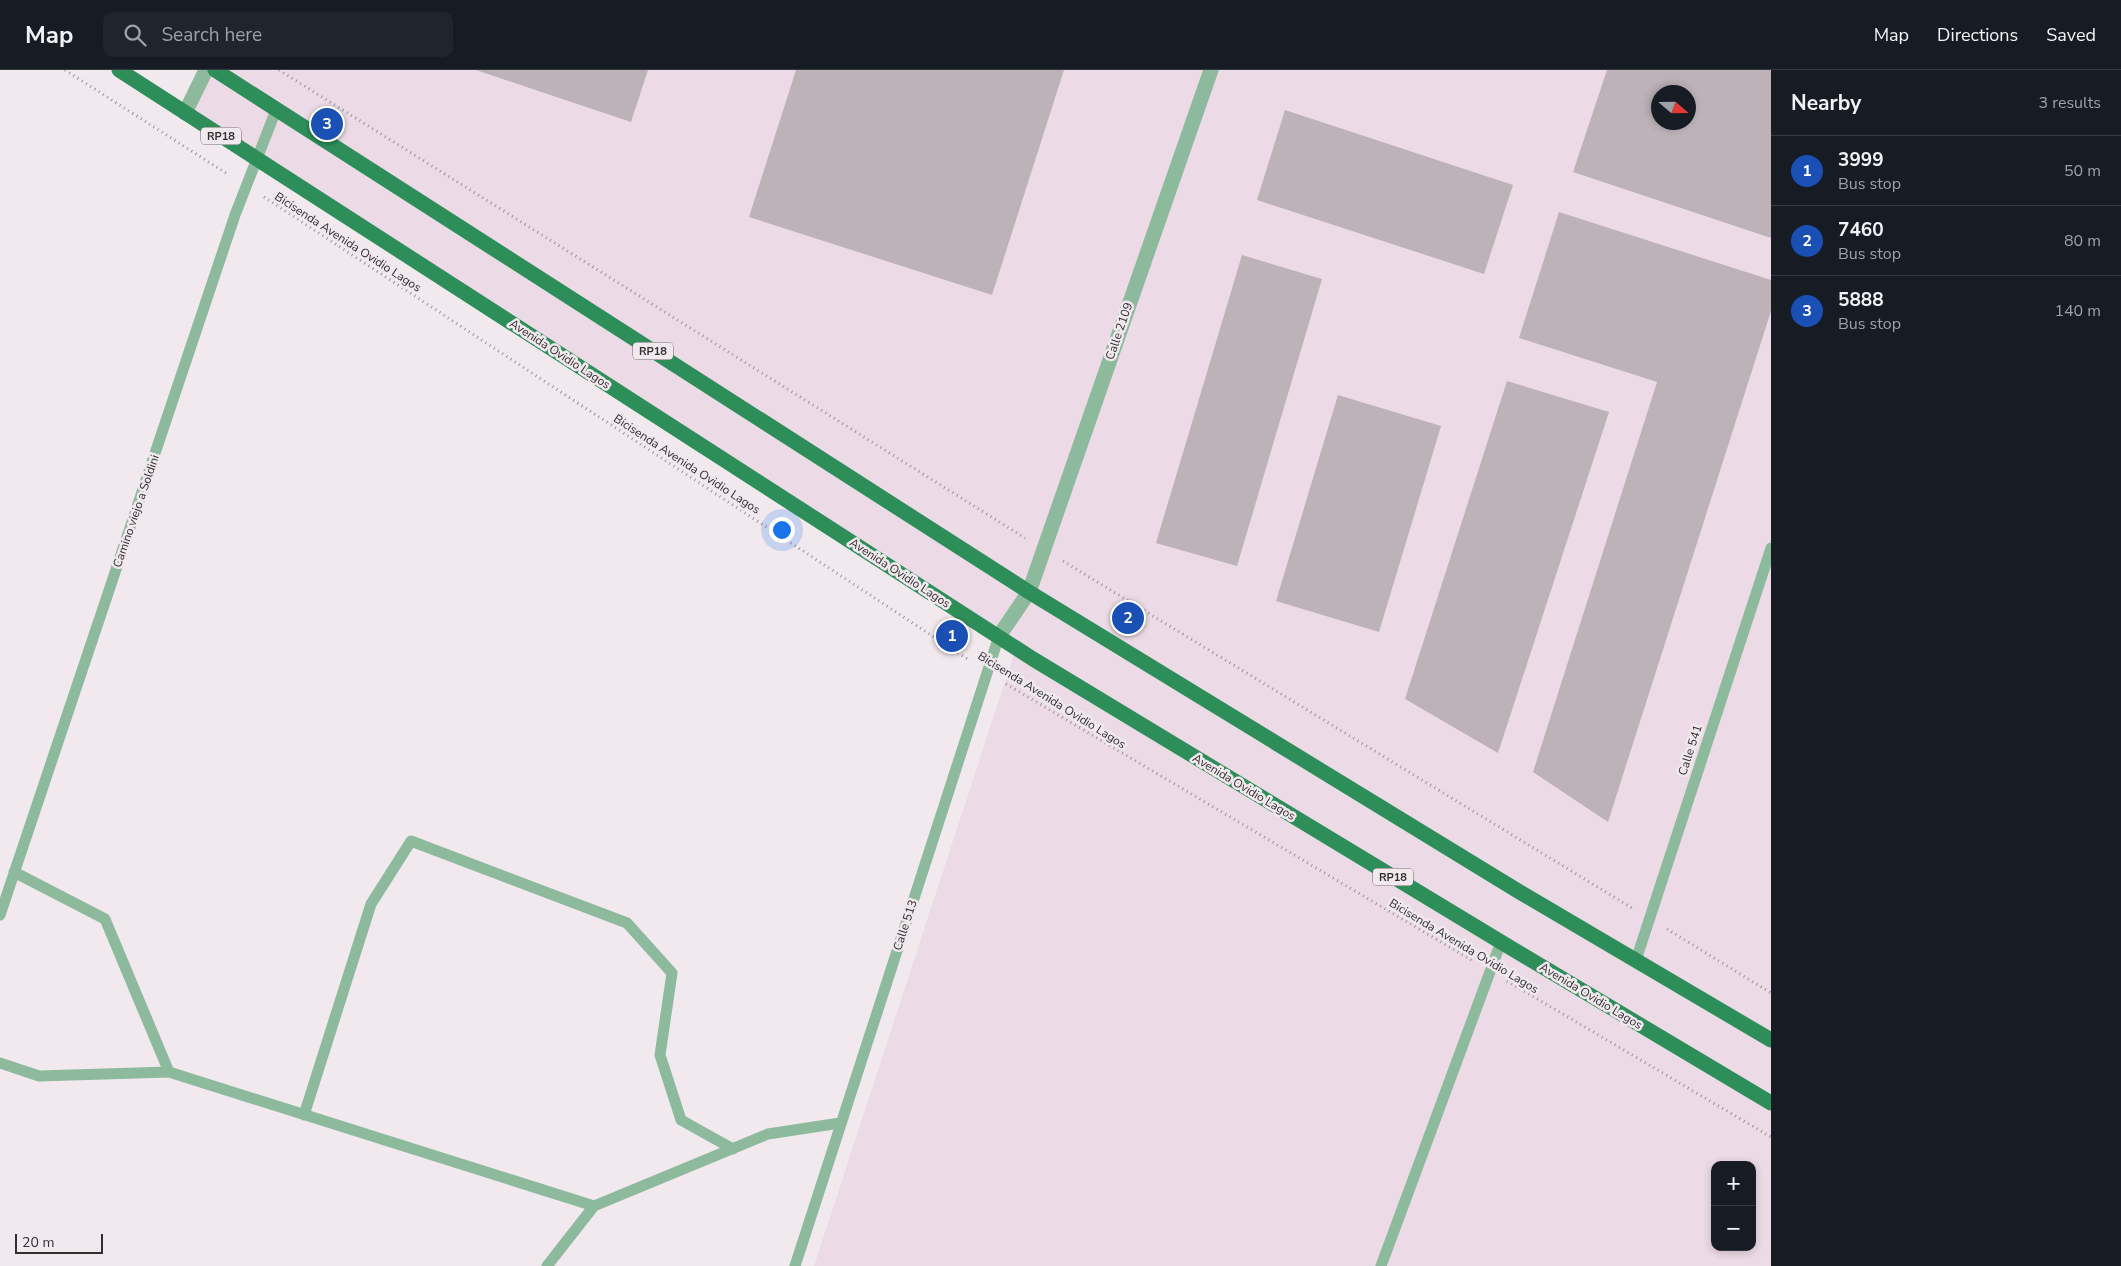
<!DOCTYPE html>
<meta charset="utf-8">
<style>
:root{--surface:#171b24;--page:#20242c;--text:#f1f3f6;--muted:#9ea1a6;--line:#363941;--accent:#2563eb}
body{margin:0;font-family:"Nunito Sans",sans-serif;background:var(--page);color:var(--text)}
.controls{position:absolute;right:15px;bottom:15px;display:grid;overflow:hidden;border-radius:10px;box-shadow:0 2px 8px #0003}
.controls button{width:45px;height:45px;display:grid;place-items:center;padding:0;border:0;border-bottom:1px solid var(--line);background:var(--surface);color:var(--text);font:25px sans-serif}
.compass{position:absolute;left:1651px;top:15px;width:45px;height:45px;border-radius:50%;background:var(--surface);box-shadow:0 2px 8px #0003;rotate:110deg}
.scale{position:absolute;left:15px;bottom:12px;width:88px;box-sizing:border-box;padding-left:5px;border:2px solid #322f31;border-top:0;font-size:14px;line-height:18px;white-space:nowrap;color:#322f31;-webkit-text-stroke:4px #f2e9ef;paint-order:stroke}
.you{position:absolute;left:781px;top:459px;width:18px;height:18px;margin:-12px;border:4px solid #fff;border-radius:50%;background:#1a73e8;box-shadow:0 0 0 8px #1a73e833}
.badge{display:grid;place-items:center;width:32px;height:32px;border-radius:50%;background:var(--accent);color:#fff;font-size:16px;font-weight:700}
.pin{position:absolute;translate:-50% -50%;border:2px solid #fff;box-shadow:0 1px 5px #0006}
.list{margin:0;padding:0;list-style:none}
h2{display:flex;justify-content:space-between;align-items:center;height:65px;margin:0;padding:0 20px;font-size:21px}
h2 small{font-size:16px;font-weight:400;color:var(--muted)}
.list li{display:grid;grid-template-columns:32px 1fr auto;gap:15px;align-items:center;box-sizing:border-box;height:70px;padding:0 20px;border-top:1px solid var(--line)}
.list b{display:block;font-size:19px;white-space:nowrap}
.list p{margin:0;font-size:16px;white-space:nowrap;color:var(--muted)}
.list em{font-size:16px;font-style:normal;color:var(--muted)}
.icon{flex:none;width:28px;height:28px;fill:none;stroke:currentColor;stroke-width:2;stroke-linecap:round;stroke-linejoin:round}
.map{position:relative;flex:none;width:1771px;height:1196px;overflow:hidden}
header{display:flex;align-items:center;gap:30px;box-sizing:border-box;height:70px;padding:0 25px;background:var(--surface);border-bottom:1px solid var(--line)}
header strong{font-size:24px}
nav{display:flex;gap:28px;margin-inline-start:auto;font-size:18px}
.search{width:350px;height:45px;background:var(--page);display:flex;align-items:center;gap:12px;box-sizing:border-box;padding:0 18px;border-radius:10px;color:var(--muted);font-size:19px}
main{display:flex}
aside{flex:1;background:var(--surface)}
.map>svg:first-child{display:block}
.built{fill:#ecdbe6;fill-rule:evenodd}
.building{fill:#bcb2b8;fill-rule:evenodd}
.lines{fill:none;stroke-linecap:round;stroke-linejoin:round}
.path{stroke:#989296;stroke-width:3;stroke-dasharray:1 4;stroke-linecap:butt}
.service{stroke:#8dba9d;stroke-width:11}
.minor{stroke:#8dba9d;stroke-width:15}
.primary{stroke:#2d8e5a;stroke-width:15}
.labels{text-anchor:middle;dominant-baseline:central;stroke-width:5;stroke-linejoin:round;paint-order:stroke}
.shield{fill:#f2e9ef;stroke:#6c676a;stroke-width:1}
.shield-label{font-size:11px;font-weight:bold;fill:#322f31}
.street-label{font-size:12px;fill:#322f31;stroke:#f2e9ef}
</style>
<header>
<strong>Map</strong>
<div class="search"><svg class="icon" aria-label="search" viewBox="0 0 24 24"><circle cx="10" cy="10" r="6"/><path d="M15 15l6 6"/></svg>Search here</div>
<nav><a>Map</a><a>Directions</a><a>Saved</a></nav>
</header>
<main>
<div class="map">
<svg width="1771" height="1196" viewBox="0 0 1771 1196">
<rect width="100%" height="100%" fill="#f2e9ef"/>
<path class="built" d="M206,0H1771V1196H814L1016,578L185,43ZM1658,22H1688V52H1658ZM1715,1095H1752V1177H1715Z"/>
<path class="building" d="M476,0H648L631,52Z
M796,0H1064L992,225L749,147Z
M1607,0H1771V168L1573,102ZM1658,22H1688V52H1658Z
M1285,40L1513,115L1484,204L1257,130Z
M1559,142L1771,210V241L1608,752L1533,702L1657,312L1519,268Z
M1242,185L1322,209L1237,496L1156,473Z
M1507,311L1609,342L1498,683L1405,629Z
M1338,325L1441,356L1379,562L1276,531Z"/>
<g class="lines">
<path class="path" d="M65,0L229,105
M279,0L1025,468
M264,127L969,590
M1063,491L1632,838
M1006,614L1473,891
M1667,859L1771,923
M1507,911L1771,1067"/>
<path class="service" d="M14,802L105,849L169,1002L594,1136L768,1064L840,1053
M0,845L235,145L276,40
M1636,890L1771,478
M0,993L39,1006L169,1002
M304,1045L371,834L411,771L627,853L672,903L660,985L681,1050L733,1079
M547,1196L594,1136
M795,1196L999,566
M1381,1196L1501,872"/>
<path class="minor" d="M185,43L206,0
M999,566L1029,522L1211,0"/>
<path class="primary" d="M119,0L1033,589L1501,872L1771,1033
M215,0L1029,522L1518,821L1771,970"/>
</g>
<g class="labels">
<g class="shield">
<rect x="201" y="57.5" width="40" height="17" rx="4"/>
<rect x="633" y="272.5" width="40" height="17" rx="4"/>
<rect x="1373" y="798.5" width="40" height="17" rx="4"/>
</g>
<g class="shield-label">
<text x="221" y="66">RP18</text>
<text x="653" y="281">RP18</text>
<text x="1393" y="807">RP18</text>
</g>
<g class="street-label">
<text transform="translate(348 172) rotate(33)">Bicisenda Avenida Ovidio Lagos</text>
<text transform="translate(1119 261) rotate(-71)">Calle 2109</text>
<text transform="translate(560 284) rotate(33)">Avenida Ovidio Lagos</text>
<text transform="translate(687 394) rotate(33)">Bicisenda Avenida Ovidio Lagos</text>
<text transform="translate(136 441) rotate(-71)">Camino viejo a Soldini</text>
<text transform="translate(900 503) rotate(33)">Avenida Ovidio Lagos</text>
<text transform="translate(1052 630) rotate(32)">Bicisenda Avenida Ovidio Lagos</text>
<text transform="translate(1690 680) rotate(-72)">Calle 541</text>
<text transform="translate(1244 717) rotate(31)">Avenida Ovidio Lagos</text>
<text transform="translate(905 855) rotate(-72)">Calle 513</text>
<text transform="translate(1464 876) rotate(31)">Bicisenda Avenida Ovidio Lagos</text>
<text transform="translate(1591 926) rotate(31)">Avenida Ovidio Lagos</text>
</g>
</g>
</svg>
<div class="controls">
<button>+</button>
<button>−</button>
</div>
<svg class="compass" viewBox="-18 -18 36 36"><path d="M0-13l5 13h-10z" fill="#e53935"/><path d="M0 13l5-13h-10z" fill="#9ea1a6"/></svg>
<div class="scale">20 m</div>
<div class="you"></div>
<div class="pin badge" style="left:952px;top:566px;background:#1a4fb4">1</div>
<div class="pin badge" style="left:1128px;top:548px;background:#1a4fb4">2</div>
<div class="pin badge" style="left:327px;top:54px;background:#1a4fb4">3</div>
</div>
<aside>
<h2>Nearby<small>3 results</small></h2>
<ul class="list">
<li><span class="badge" style="background:#1a4fb4">1</span><div><b>3999</b><p>Bus stop</p></div><em>50 m</em></li>
<li><span class="badge" style="background:#1a4fb4">2</span><div><b>7460</b><p>Bus stop</p></div><em>80 m</em></li>
<li><span class="badge" style="background:#1a4fb4">3</span><div><b>5888</b><p>Bus stop</p></div><em>140 m</em></li>
</ul>
</aside>
</main>
